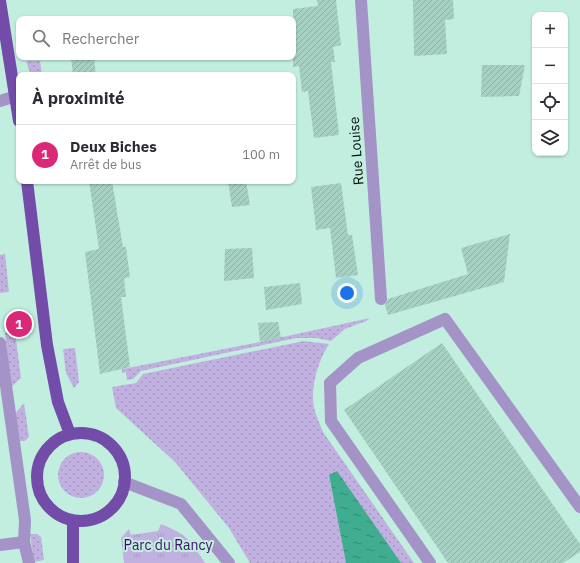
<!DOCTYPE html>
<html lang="fr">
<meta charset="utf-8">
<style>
:root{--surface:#fff;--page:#f2f2f3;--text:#2b2b33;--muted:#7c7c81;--line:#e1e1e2;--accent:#db2777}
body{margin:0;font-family:"IBM Plex Sans",sans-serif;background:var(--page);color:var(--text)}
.controls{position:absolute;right:12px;top:12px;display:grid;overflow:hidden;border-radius:8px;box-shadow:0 1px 3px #0004}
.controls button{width:36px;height:36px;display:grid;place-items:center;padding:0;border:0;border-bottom:1px solid var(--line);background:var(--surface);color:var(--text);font:20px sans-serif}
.you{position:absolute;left:347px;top:293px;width:14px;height:14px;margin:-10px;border:3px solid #fff;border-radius:50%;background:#1a73e8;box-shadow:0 0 0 6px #1a73e833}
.badge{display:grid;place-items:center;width:26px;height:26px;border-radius:50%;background:var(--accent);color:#fff;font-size:13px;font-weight:700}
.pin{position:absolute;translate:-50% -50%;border:2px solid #fff;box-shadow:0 1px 4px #0006}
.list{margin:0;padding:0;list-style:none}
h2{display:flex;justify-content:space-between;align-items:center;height:52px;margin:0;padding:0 16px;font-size:17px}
h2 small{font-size:13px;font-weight:400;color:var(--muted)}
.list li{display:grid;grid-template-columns:26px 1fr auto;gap:12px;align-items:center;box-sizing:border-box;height:60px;padding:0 16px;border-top:1px solid var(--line)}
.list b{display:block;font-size:15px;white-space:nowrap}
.list p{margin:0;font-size:13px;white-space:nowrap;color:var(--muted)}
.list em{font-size:13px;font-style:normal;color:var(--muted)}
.icon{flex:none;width:22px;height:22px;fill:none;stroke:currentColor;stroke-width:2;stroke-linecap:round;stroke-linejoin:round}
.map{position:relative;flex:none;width:580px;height:563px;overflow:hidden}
.search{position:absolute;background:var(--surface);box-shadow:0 1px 3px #0004;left:16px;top:16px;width:280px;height:44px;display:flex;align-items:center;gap:10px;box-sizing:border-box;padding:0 14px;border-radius:8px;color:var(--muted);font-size:15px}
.panel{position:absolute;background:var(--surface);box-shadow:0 1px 3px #0004;left:16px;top:72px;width:280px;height:112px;border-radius:8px}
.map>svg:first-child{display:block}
.grass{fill:url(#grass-dots)}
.park{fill:url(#park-tufts)}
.water{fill:url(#water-ripples)}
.building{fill:url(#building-hatch)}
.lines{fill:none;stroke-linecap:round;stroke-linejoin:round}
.minor{stroke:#a493c6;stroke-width:12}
.major{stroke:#724ca8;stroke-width:12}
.labels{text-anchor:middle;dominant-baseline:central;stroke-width:4;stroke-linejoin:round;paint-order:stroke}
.street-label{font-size:14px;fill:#02100c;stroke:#c2eedf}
.park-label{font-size:14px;fill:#3a0e66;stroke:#c2eedf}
</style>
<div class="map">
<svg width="580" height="563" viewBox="0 0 580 563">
<defs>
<pattern id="grass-dots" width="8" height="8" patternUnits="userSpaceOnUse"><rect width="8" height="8" fill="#c1b1e1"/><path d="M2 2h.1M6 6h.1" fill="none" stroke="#a497c0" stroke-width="1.8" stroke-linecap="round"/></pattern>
<pattern id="park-tufts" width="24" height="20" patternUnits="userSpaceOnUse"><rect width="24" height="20" fill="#c1b1e1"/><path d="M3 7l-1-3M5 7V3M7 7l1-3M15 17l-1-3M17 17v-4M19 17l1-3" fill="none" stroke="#a497c0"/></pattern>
<pattern id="water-ripples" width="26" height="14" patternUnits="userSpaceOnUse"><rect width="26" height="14" fill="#40ad90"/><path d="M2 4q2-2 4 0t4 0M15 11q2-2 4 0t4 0" fill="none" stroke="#338b74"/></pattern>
<pattern id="building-hatch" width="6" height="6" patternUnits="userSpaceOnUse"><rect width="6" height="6" fill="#a6d1c2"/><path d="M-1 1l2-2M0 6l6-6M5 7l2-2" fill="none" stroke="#8db2a6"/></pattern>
</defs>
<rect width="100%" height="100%" fill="#c2eedf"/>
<path class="grass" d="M26,61H40L42,75H31Z
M5,254L9,292L0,293V255Z
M370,318L366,321L345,329L331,341L316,338H296L141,371L133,379L127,380L126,372L122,373V369L133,367L260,342Z
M15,332L21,378L11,387L5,333Z
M304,341L329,344C318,361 310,388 314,408C316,416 320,424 323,432L414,563H401L329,475L346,563H250L229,528L175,462L116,408L112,387L136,383L143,374Z
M75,348L79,382L74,388L66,373L63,349Z
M24,403L29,437L25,441H18L15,414Z
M58 475a23 23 0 1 1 46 0a23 23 0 1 1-46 0Z
M30,534H37L41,537L44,560L34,562Z"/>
<path class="park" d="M161,524C187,535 190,539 205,563H124L121,538L129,529L131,535L158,531Z"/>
<path class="water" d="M337,471L401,563H346L329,475Z"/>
<path class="building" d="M317,0H336L341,45L333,47L335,62H331L339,135L314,138L308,91L302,92L299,66L293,67V9L318,6Z
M413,0H453L454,19L445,20L447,54L414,56Z
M71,57H94L96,75H73Z
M482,65H525L519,96L481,97Z
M89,181H112L123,247H126L130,277L124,278L126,297H121L130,367L100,374L85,252L99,249Z
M228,181H246L250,205L232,207Z
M341,183L348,235H352L358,275L336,278L330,228L316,230L311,187Z
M510,234L504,282L388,315L385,305L388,299L468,274L461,248Z
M252,248L254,278L224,281L225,249Z
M300,283L302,304L266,310L264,287Z
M278,322L281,338L260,342L258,323Z
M442,343L580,544V552L563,563H448L344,410Z"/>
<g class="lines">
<path class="minor" d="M361,0L381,299
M0,101L16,96
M0,343L25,520L24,542L29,563
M124,482L181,504L229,563
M0,545L24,542
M430,563L331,421L330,383L358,358L445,319L580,507"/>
<path class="major" d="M0,1L19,121
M27,181L47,345L58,402L70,434
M37 477a44 44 0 1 1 88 0a44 44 0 1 1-88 0Z
M73,521V563"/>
</g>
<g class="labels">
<g class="street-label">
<text transform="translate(356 151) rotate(-94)">Rue Louise</text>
</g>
<g class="park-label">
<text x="168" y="545">Parc du Rancy</text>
</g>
</g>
</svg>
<div class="controls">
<button>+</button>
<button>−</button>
<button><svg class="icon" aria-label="locate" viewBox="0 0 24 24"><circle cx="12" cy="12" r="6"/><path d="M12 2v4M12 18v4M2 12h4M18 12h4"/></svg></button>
<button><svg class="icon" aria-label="layers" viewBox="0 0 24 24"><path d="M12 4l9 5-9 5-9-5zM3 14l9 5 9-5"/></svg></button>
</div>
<div class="you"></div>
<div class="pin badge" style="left:19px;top:324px">1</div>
<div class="search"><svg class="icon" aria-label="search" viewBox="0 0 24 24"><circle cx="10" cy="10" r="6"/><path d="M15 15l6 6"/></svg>Rechercher</div>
<section class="panel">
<h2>À proximité<small></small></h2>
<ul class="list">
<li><span class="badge">1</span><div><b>Deux Biches</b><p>Arrêt de bus</p></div><em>100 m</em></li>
</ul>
</section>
</div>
